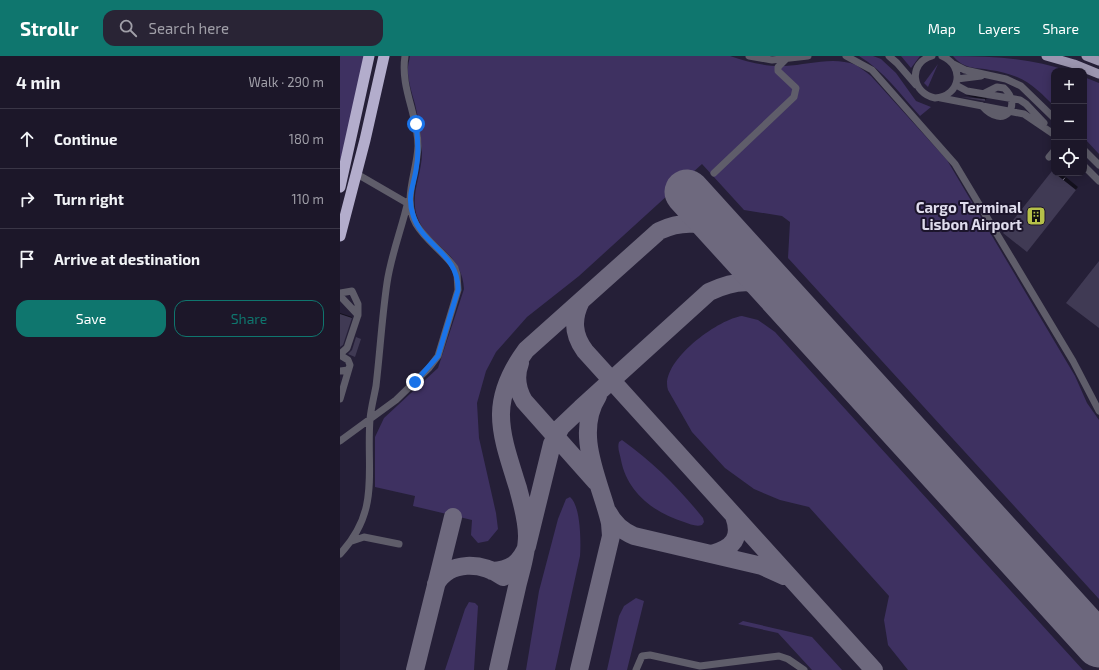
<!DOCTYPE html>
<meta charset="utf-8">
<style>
:root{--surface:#1c1729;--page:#292435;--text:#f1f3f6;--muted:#a09fa8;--line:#3a3646;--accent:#0f766e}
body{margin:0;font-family:"Exo 2",sans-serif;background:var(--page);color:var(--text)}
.controls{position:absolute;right:12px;top:12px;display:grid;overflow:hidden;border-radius:8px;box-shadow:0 2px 10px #0003}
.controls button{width:36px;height:36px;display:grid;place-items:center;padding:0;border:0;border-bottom:1px solid var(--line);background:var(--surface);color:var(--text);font:20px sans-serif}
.stop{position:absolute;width:12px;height:12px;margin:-9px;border:3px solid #1a73e8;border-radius:50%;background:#fff}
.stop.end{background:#1a73e8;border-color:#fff;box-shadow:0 1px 4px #0008}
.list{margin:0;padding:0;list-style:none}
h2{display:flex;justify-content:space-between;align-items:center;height:52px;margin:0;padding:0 16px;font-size:17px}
h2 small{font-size:13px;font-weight:400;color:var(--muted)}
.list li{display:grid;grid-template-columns:26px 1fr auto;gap:12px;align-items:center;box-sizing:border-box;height:60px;padding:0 16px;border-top:1px solid var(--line)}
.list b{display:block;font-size:15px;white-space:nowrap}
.list em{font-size:13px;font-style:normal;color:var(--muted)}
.actions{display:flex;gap:8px;padding:12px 16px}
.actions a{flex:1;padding:9px 0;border:1px solid var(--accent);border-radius:12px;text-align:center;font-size:14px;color:var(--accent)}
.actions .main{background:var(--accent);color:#fff}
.icon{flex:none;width:22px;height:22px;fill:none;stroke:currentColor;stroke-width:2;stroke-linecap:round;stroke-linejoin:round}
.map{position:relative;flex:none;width:759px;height:614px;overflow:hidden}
header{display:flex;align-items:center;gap:24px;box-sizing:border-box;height:56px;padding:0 20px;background:var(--accent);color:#fff}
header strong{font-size:19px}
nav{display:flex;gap:22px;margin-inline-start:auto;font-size:14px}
.search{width:280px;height:36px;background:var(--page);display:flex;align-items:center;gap:10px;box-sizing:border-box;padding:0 14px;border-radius:12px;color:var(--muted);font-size:15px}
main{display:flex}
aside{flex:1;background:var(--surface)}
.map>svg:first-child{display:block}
.green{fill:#3e3161}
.shadow{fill:#0007}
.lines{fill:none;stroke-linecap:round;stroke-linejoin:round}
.taxiway{stroke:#6e697e;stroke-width:18}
.runway{stroke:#6e697e;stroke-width:45}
.building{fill:#403a54}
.path{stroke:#797488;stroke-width:1;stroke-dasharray:3 3;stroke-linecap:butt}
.minor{stroke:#5f5d6a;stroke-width:7}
.major{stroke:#9c96b0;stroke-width:9}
.highway{stroke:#b3adcc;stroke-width:11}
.route{stroke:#1a73e8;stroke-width:5}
.labels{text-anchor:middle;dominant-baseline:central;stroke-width:4;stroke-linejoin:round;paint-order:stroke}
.poi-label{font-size:15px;font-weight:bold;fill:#dfdcec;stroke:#1c152c;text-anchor:end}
</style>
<header>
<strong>Strollr</strong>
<div class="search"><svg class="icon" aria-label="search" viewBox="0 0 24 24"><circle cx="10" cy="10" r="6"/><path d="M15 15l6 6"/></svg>Search here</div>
<nav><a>Map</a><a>Layers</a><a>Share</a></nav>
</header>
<main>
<aside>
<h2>4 min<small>Walk · 290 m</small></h2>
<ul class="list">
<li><svg class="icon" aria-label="ahead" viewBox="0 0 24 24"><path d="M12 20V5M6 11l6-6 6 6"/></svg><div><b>Continue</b></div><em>180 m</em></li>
<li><svg class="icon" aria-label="right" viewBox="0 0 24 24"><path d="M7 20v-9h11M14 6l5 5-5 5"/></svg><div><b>Turn right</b></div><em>110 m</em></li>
<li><svg class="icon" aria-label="arrive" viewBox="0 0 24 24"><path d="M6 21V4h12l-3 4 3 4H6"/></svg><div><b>Arrive at destination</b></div></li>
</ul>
<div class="actions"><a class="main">Save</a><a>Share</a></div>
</aside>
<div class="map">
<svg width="759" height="614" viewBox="0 0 759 614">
<rect width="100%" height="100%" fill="#251f37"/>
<path class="green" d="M0,0H25L0,107Z
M70,0H390C408,6 426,11 445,10C468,9 493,0 516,9C521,12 526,16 531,20L607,104L735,320L747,347L759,364V543L448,202L450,166L442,160L404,154L362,108L239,220L187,261L156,296L146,315L137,347L139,382L156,457L158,473L148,485L138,487L131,479L132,464L73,450L75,440L35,431V381L44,362L98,312L124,233C122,194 85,189 76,157C71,136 82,117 82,97C81,80 79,64 75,48C72,38 69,28 68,18C67,12 69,6 70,0Z
M519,0H533L541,3L556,17L576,45L591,51L580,60C561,39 544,15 519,0Z
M561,0H580L571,12Z
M613,0C652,0 692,2 728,15H714V50C703,39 692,27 677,21C669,18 659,15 650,14C635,11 625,14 613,0Z
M598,8L588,31L584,27Z
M744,21L759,27V98L744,82Z
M402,260L418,264L435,276L743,614H568L548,589L544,564L549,540L469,451L440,444L414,433L385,412L352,376L328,334C319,306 378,263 402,260Z
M282,384C313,406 339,432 363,462L364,466L362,469C356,471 350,468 344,466C314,457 287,436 281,404C280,398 277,392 279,386Z
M230,441C241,450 241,487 240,500L215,614H186L199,535L218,463L226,443Z
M296,542L304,545L287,614H267L279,560L284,550Z
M129,546L135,547L138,550L134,614H105L125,553Z
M403,565L472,581L502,614H472L438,577L398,568Z"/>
<path class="shadow" d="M624,39L636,40L647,42L645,44Z
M714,114V117H721L738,131L690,191Z
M0,257L12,261L3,287L0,290Z"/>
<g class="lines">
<path class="taxiway" d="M241,245C232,263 233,279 245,295L534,614
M180,307C175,320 177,333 184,345L256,426
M268,456C274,468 282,475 294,480L422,510L444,520
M372,498C393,492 402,482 394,460
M152,515C171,514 180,507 187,490L212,388L221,371L241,352L369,236C400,222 419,222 446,244
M96,528C110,504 142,506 163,521
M75,614L113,461
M158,614C164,586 171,558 177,531C181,514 187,497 187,480C187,463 182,448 178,432C160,375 148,346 186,294L319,175C342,164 367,165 388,181
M239,614L271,480L270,467C261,427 233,379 258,340"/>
<path class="runway" d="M347,136L759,589"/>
</g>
<path class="building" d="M621,41L645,43V45Z
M712,115L736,134L687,196L663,177Z
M759,205V272L726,247Z
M0,258L12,262L3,289L0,291Z
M16,281L21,283L15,301L8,298L12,294Z"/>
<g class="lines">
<path class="path" d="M723,124L729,117"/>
<path class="minor" d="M409,0L432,4L468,0
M506,0L532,14L615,108L733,305L759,355
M549,0L557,7L576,29
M592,0C567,7 572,38 595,42C621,40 625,10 602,0
M613,8L625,14L666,23L681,30L714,62
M617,23L641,20
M616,29L627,35L680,44L686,48L704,67
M601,42L684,58L712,77
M642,50C664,75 683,49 664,32L657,31L645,37
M744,94L759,109
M709,101L714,95
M744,110L759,125
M374,117L454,41L456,32L438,15V11L446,3
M17,118L67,147
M0,237L12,235L18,248V259
M0,240L18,259L7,292L0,298
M0,299L8,304L10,309L0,343
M0,315L8,314
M0,385L56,344L89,312L98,300L118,234L117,218L115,212C104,196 86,185 76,168C62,143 77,117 78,90C78,59 60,32 65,0
M12,485L24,481L59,488
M0,498C41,454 26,416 30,363C31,352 34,341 36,330C40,296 42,261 47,227C51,199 62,172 68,145
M296,614L302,600L310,599L360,610L439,600L448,603L464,614"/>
<path class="major" d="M706,0L734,8L759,18
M746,0L759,5"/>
<path class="highway" d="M0,131L29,0
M0,180L25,84L44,0"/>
</g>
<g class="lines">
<path class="route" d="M75,326L98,300L118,234C119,197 82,190 73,159C67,140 73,132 76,114C79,99 78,83 76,68"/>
</g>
<defs>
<g id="building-square" transform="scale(1)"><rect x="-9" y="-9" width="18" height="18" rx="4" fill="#b6c149" stroke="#1c152c"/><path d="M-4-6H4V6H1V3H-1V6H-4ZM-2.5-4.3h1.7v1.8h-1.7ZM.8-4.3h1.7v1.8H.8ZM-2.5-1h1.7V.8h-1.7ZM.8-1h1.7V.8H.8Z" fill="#111"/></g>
</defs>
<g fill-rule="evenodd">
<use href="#building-square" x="696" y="160"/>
</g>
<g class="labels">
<g class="poi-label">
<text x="682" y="151">Cargo Terminal<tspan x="682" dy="17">Lisbon Airport</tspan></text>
</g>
</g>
</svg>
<div class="controls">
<button>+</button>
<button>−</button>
<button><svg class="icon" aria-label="locate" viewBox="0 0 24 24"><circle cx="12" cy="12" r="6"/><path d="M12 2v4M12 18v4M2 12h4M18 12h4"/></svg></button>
</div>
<div class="stop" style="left:76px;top:68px"></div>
<div class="stop end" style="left:75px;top:326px"></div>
</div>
</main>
